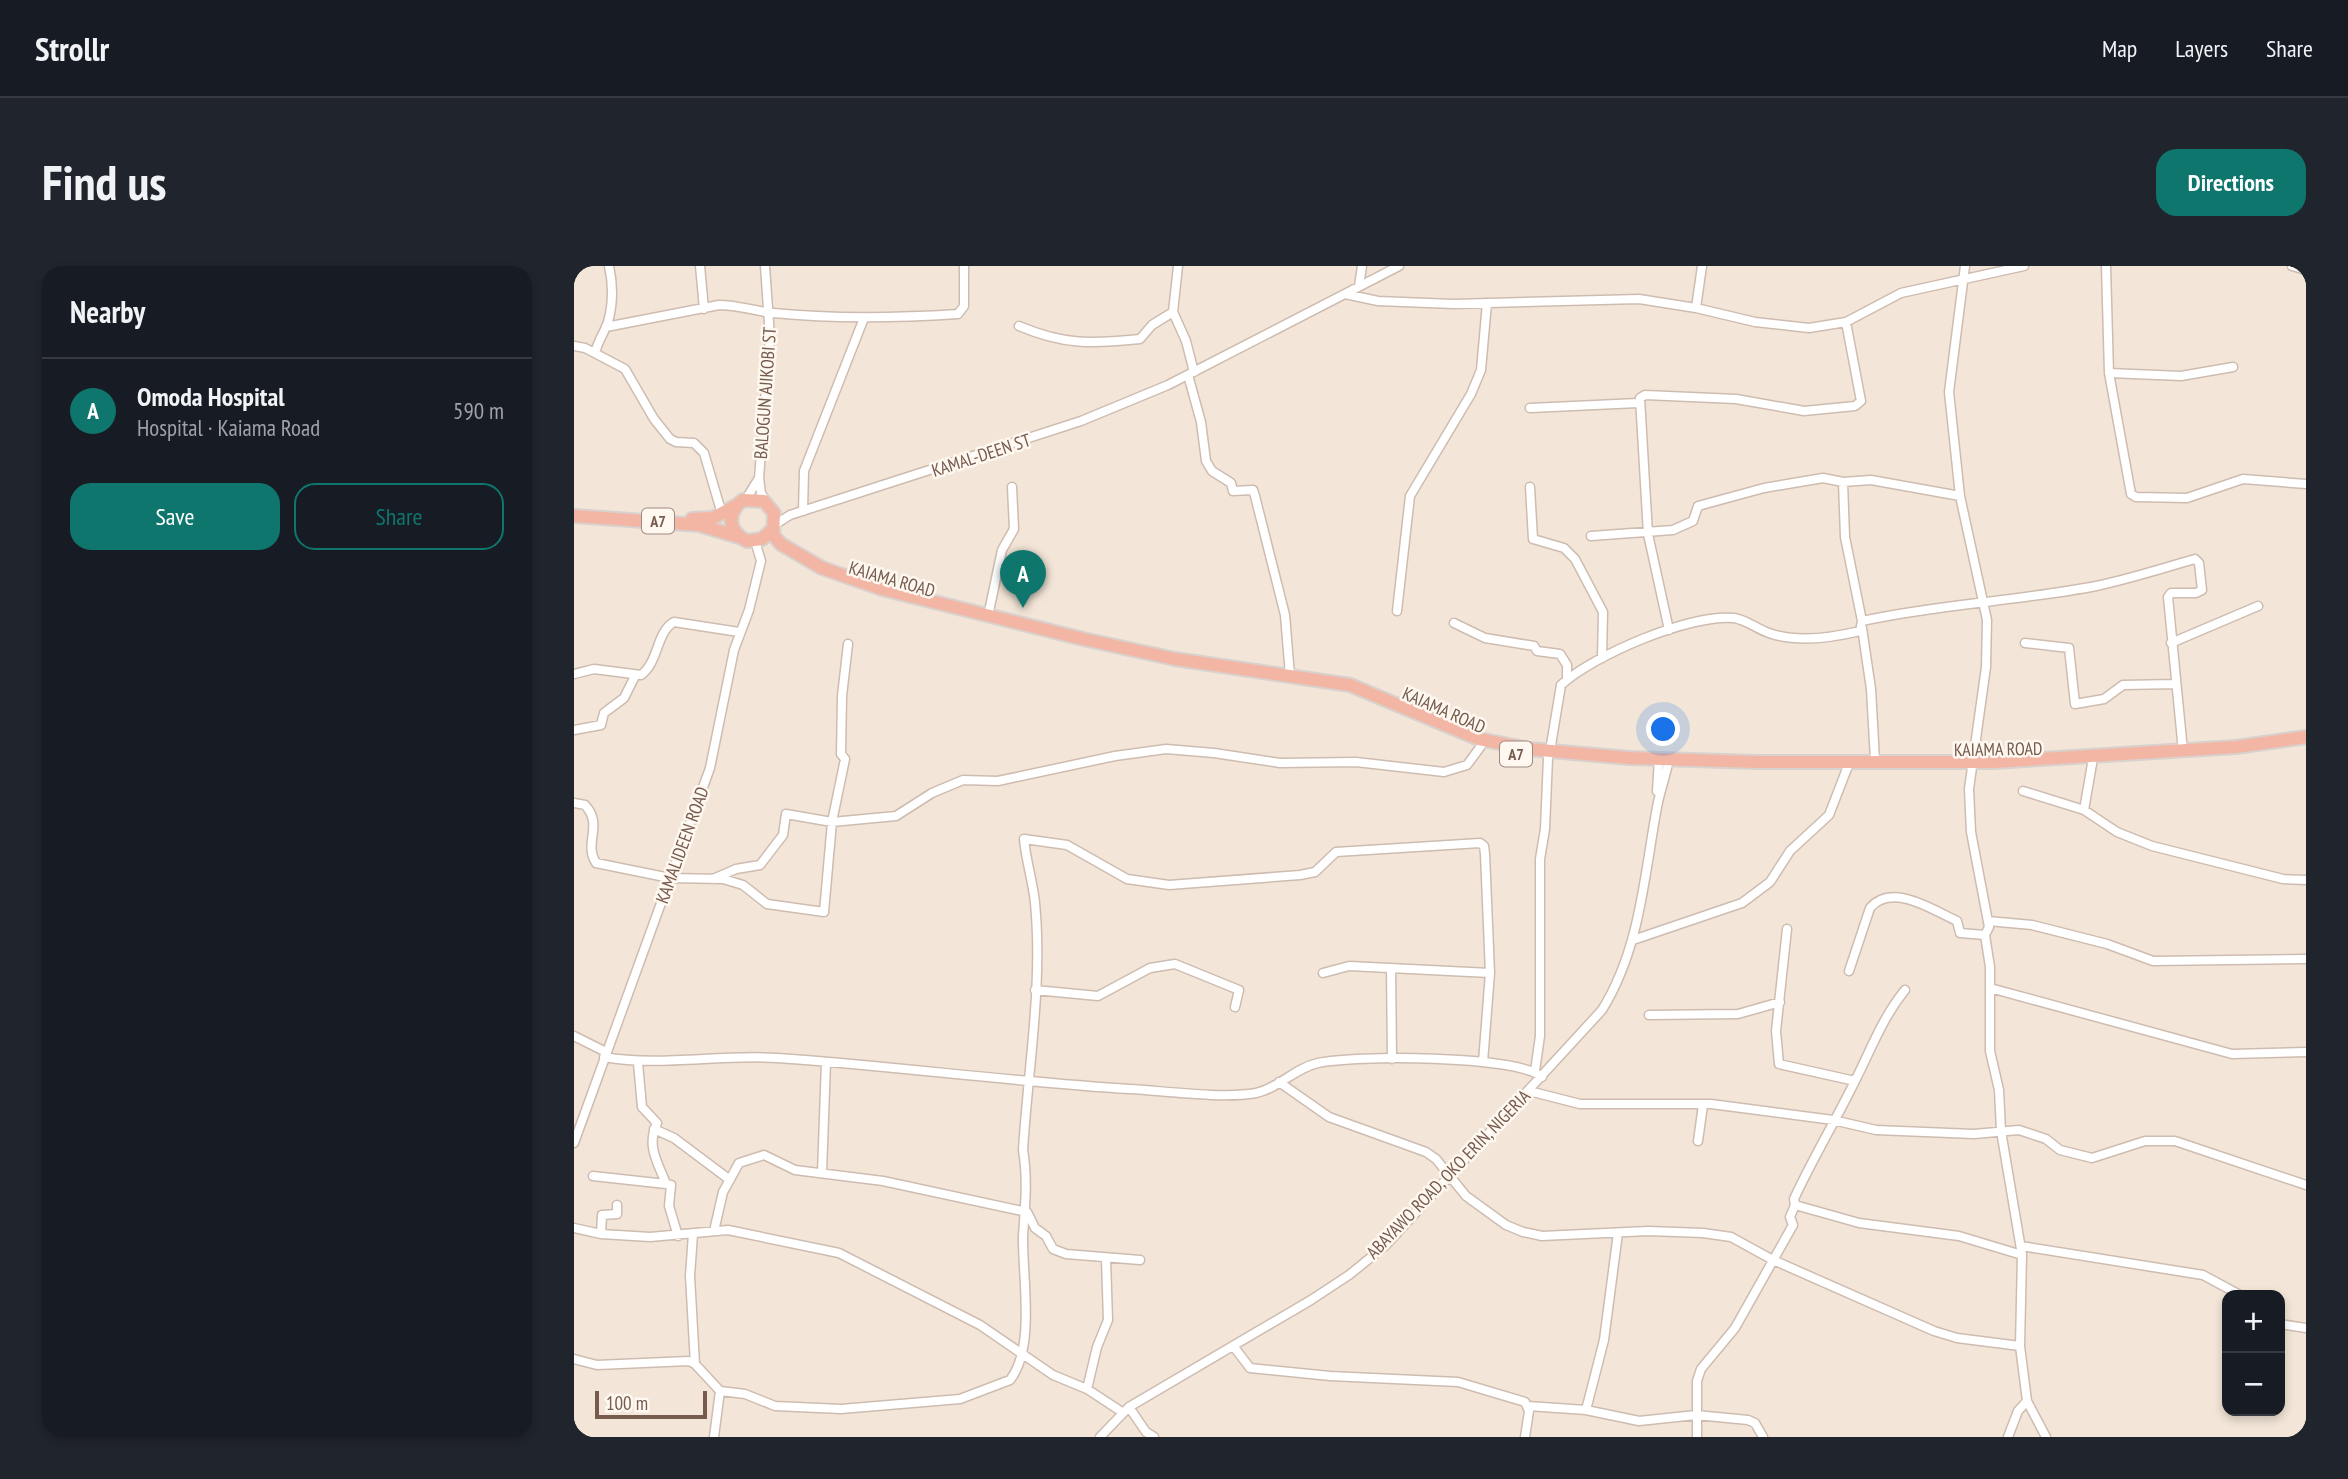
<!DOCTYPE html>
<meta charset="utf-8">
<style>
:root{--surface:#171b24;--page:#20242c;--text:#f1f3f6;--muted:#9ea1a6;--line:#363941;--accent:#0f766e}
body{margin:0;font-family:"PT Sans Narrow",sans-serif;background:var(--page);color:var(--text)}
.controls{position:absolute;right:21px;bottom:21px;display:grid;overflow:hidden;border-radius:14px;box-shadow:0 4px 10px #0003}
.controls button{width:63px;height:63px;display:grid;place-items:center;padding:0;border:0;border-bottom:2px solid var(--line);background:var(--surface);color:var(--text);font:35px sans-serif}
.scale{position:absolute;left:21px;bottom:18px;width:112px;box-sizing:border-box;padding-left:7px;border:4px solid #765b4e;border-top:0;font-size:19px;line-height:24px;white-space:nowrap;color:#765b4e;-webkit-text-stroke:5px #fef8f0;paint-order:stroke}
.you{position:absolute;left:1090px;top:464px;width:24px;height:24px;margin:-18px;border:5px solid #fff;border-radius:50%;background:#1a73e8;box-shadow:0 0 0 10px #1a73e833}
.badge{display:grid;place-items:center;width:46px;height:46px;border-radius:50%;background:var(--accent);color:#fff;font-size:23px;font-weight:700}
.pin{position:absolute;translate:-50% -58px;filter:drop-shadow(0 2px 4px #0008)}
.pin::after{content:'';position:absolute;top:37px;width:24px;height:21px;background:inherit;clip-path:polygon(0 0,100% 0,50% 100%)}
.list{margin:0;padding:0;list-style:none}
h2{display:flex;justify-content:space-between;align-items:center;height:91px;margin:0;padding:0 28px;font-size:30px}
h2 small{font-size:23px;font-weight:400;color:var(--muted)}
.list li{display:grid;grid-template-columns:46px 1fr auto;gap:21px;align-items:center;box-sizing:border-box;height:105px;padding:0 28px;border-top:2px solid var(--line)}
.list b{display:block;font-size:26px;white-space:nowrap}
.list p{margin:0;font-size:23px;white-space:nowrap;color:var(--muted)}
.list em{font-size:23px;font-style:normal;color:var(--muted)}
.actions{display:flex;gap:14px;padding:21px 28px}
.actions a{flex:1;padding:16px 0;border:2px solid var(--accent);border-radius:21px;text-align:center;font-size:24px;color:var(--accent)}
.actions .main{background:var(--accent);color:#fff}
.map{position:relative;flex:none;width:1732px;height:1171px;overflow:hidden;border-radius:21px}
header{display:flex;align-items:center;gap:42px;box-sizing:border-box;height:98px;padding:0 35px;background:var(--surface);border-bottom:2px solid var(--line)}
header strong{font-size:33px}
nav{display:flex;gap:38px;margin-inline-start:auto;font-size:24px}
.intro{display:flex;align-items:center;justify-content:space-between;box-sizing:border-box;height:168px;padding:0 42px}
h1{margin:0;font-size:49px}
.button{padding:18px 32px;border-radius:21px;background:var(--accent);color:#fff;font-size:24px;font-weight:700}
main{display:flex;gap:42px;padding:0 42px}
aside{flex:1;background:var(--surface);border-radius:21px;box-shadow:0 4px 10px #0003}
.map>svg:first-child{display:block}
.residential{fill:#f3e6d8;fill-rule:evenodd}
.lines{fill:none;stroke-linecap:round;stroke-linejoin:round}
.minor-casing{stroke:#cebcb0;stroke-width:11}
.highway-casing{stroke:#d9d1cd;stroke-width:16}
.minor{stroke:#fff;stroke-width:8}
.highway{stroke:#f3b6a4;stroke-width:12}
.labels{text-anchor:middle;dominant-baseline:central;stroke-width:5;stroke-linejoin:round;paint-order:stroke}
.shield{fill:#fef8f0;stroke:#9f8a7f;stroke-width:2}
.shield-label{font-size:16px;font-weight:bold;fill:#765b4e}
.street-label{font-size:18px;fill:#765b4e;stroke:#fef8f0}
</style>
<header>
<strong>Strollr</strong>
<nav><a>Map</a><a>Layers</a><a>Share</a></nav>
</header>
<div class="intro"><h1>Find us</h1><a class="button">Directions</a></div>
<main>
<aside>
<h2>Nearby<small></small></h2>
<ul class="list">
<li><span class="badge">A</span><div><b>Omoda Hospital</b><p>Hospital · Kaiama Road</p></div><em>590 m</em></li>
</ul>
<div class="actions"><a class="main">Save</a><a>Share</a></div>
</aside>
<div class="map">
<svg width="1732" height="1171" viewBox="0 0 1732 1171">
<rect width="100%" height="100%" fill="#fcf4ea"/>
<path class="residential" d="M0,0H1732V1171H0ZM1653,1029H1706V1145H1653Z"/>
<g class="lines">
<g class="minor-casing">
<path id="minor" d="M126,0L130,43
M191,0L196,71L185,212L187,227L192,236
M1391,0L1375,126L1386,230L1413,354L1412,401L1395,523L1397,566L1415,661L1411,669L1416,701V785L1425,824L1427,865L1448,989L1446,1080L1453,1135L1472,1171
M1532,0L1535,107L1557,228L1562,231L1613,232L1669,213L1732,218
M1718,0L1732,4
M785,20L788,0
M771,28L804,35L879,38L1065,33L1122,42L1181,56L1235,62L1272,56L1327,27L1450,0
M1122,42L1128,0
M599,46L612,75L620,106
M445,60C490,79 517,78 566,73L578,59L599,46L604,0
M32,61L145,39C164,39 180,45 199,47C260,53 322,52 384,48L390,40V0
M0,80L11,82L51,103L80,153L96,173L102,176L120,177L130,187L148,248
M21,87C24,75 30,67 34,56C39,38 39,18 35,0
M1535,107L1607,110L1659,101
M614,109L627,156L632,195L638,205L657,217L659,225L679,224L681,230L711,349L716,410
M956,142L1064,137
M956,221L959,273L990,282L1001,293L1029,346L1028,392
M172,233L185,212
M229,245L230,205L290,52
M199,260L216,249L507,155L594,119L825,0
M1017,270L1099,264L1119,255L1124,240L1190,222L1249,212L1269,216L1297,214L1386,230
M823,345L836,230L897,128L907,104L913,37
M414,350L428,284L440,263L438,221
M1288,355C1365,338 1445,335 1522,320C1556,313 1589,302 1621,293L1625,297L1628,324L1622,327H1597L1594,331L1609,485
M880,357L911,372L960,380L963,385L986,388L993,399V413
M1288,362L1297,423L1301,494
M1095,364L1074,268L1066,132L1071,129L1162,133L1230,145L1281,140L1287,135L1272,56
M1451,377L1495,382L1501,438L1530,433L1549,419L1602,418
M1597,377L1684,340
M0,408L20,403L67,409C85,396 82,366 100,356L165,366
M0,464L27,459L30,447L50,432L61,410
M976,485L987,419C1020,389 1115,348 1160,352C1173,354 1183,363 1195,367C1223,377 1257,372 1286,365L1288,355L1271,271L1269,216
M1083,525L1085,493
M1449,525L1510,544L1543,566L1578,580L1709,613L1732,614
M0,537L11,539C30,560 9,576 22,597L96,612L149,613L169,619L193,638L250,646L258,556L271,493L267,488L268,430L274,378
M1510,544L1518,498
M139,613L162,603L186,599L209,569L212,548L258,556L322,550L358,527L389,514L424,515L541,490L592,483L640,487L706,497L782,496L870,506L893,499L907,480
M1414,655L1458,659L1533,678L1579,695L1732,693
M1213,663L1202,765L1205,798L1281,815
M1059,674L1168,637L1196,616L1216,585L1255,549L1274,500
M817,702L818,793
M1275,705L1296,642C1318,616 1359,644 1383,655L1386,667L1411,669
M749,707L775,700L916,707
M1416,722L1658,788L1732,786
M461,724L524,730L576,702L601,698L665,724L661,741
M1331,724C1309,751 1298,781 1282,813C1262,854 1239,892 1220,933L1221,939L1285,957L1385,970L1448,989
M1075,749L1164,748L1206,736
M0,770L32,786
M30,791C87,801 145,788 203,792C321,800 438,816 556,823C591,825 648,833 682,827C705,822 721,802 744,797C780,789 942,789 968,811
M64,797L68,841L83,857C72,881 84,896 92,918L97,919L95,940L104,970
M961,805L966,770V593L971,563L974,492
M705,816L755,851L852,886L862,893L892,930L932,959L949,966L968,970L1074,965L1129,967L1157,971L1199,994L1360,1065L1383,1072L1446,1080
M955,825L1006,838H1137L1259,854L1302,864L1400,868L1445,864L1472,873L1486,884L1518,892L1571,875H1601L1732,919
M80,863L100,872L156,914
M1124,875L1129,839
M0,877L136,502L160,384L175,344L187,295L181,275
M248,907L252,796
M19,910L92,918
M0,962L27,968L76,971L154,964L265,987L406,1059L479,1109L513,1123L548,1146
M140,965L149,926L165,897L190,889L221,904L309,915L453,946L461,962L472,970L479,983L492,988L566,994
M27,968L28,949L43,948V939
M119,968L116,1010L121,1098
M1447,980L1629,1009L1666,1029
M1706,1058L1732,1062
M660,1081L676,1102L756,1110L884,1116L951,1136L955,1145L951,1171
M0,1093L23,1099L115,1095L121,1098L146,1125L171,1128L201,1140L267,1143L386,1133L436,1114C462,1081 448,1009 449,970C451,941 454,914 449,884C454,803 469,718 461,637C459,616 452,595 450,573L493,579L553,613L595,619L726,609L741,606L762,586L906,577L910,580L911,588L916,707L909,796
M513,1123L523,1081L534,1054L532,993
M954,1140L1012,1144L1065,1155L1122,1149L1174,1154L1181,1157L1189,1171
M555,1141L572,1166L580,1171
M1012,1144L1030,1074L1044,967
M140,1171L146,1125
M526,1171L555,1141L737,1034L775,1009L812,979L1028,744C1066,683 1070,611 1083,541C1086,525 1092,509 1095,493
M1123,1171V1115L1127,1103L1161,1062L1219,959L1216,951L1221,939
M1434,1171L1444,1145L1453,1135"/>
</g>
<g class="highway-casing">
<path id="highway" d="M0,250L125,259L165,271
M118,253L139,252L163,239
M199,263L188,273L173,275C154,266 152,247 169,234L190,235L200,247L199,269L207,278L248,302L308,323L509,373L601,393L776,419L905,473L955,483L1055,492L1183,496H1419L1662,481L1732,471"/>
</g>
<use href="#minor" class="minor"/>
<use href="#highway" class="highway"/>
</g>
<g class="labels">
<g class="shield">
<rect x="68" y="242.5" width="32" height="25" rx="5"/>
<rect x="926" y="475.5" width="32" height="25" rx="5"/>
</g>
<g class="shield-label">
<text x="84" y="255">A7</text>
<text x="942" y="488">A7</text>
</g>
<g class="street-label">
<text transform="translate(191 127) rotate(-86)">BALOGUN AJIKOBI ST</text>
<text transform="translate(407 189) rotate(-18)">KAMAL-DEEN ST</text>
<text transform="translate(318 313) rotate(16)">KAIAMA ROAD</text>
<text transform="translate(870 444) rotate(24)">KAIAMA ROAD</text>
<text transform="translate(1424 483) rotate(-1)">KAIAMA ROAD</text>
<text transform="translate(108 579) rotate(-70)">KAMALIDEEN ROAD</text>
<text transform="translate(874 908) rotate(-46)">ABAYAWO ROAD, OKO ERIN, NIGERIA</text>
</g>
</g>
</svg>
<div class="controls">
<button>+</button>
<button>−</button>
</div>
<div class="scale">100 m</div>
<div class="you"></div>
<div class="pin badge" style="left:449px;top:342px">A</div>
</div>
</main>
